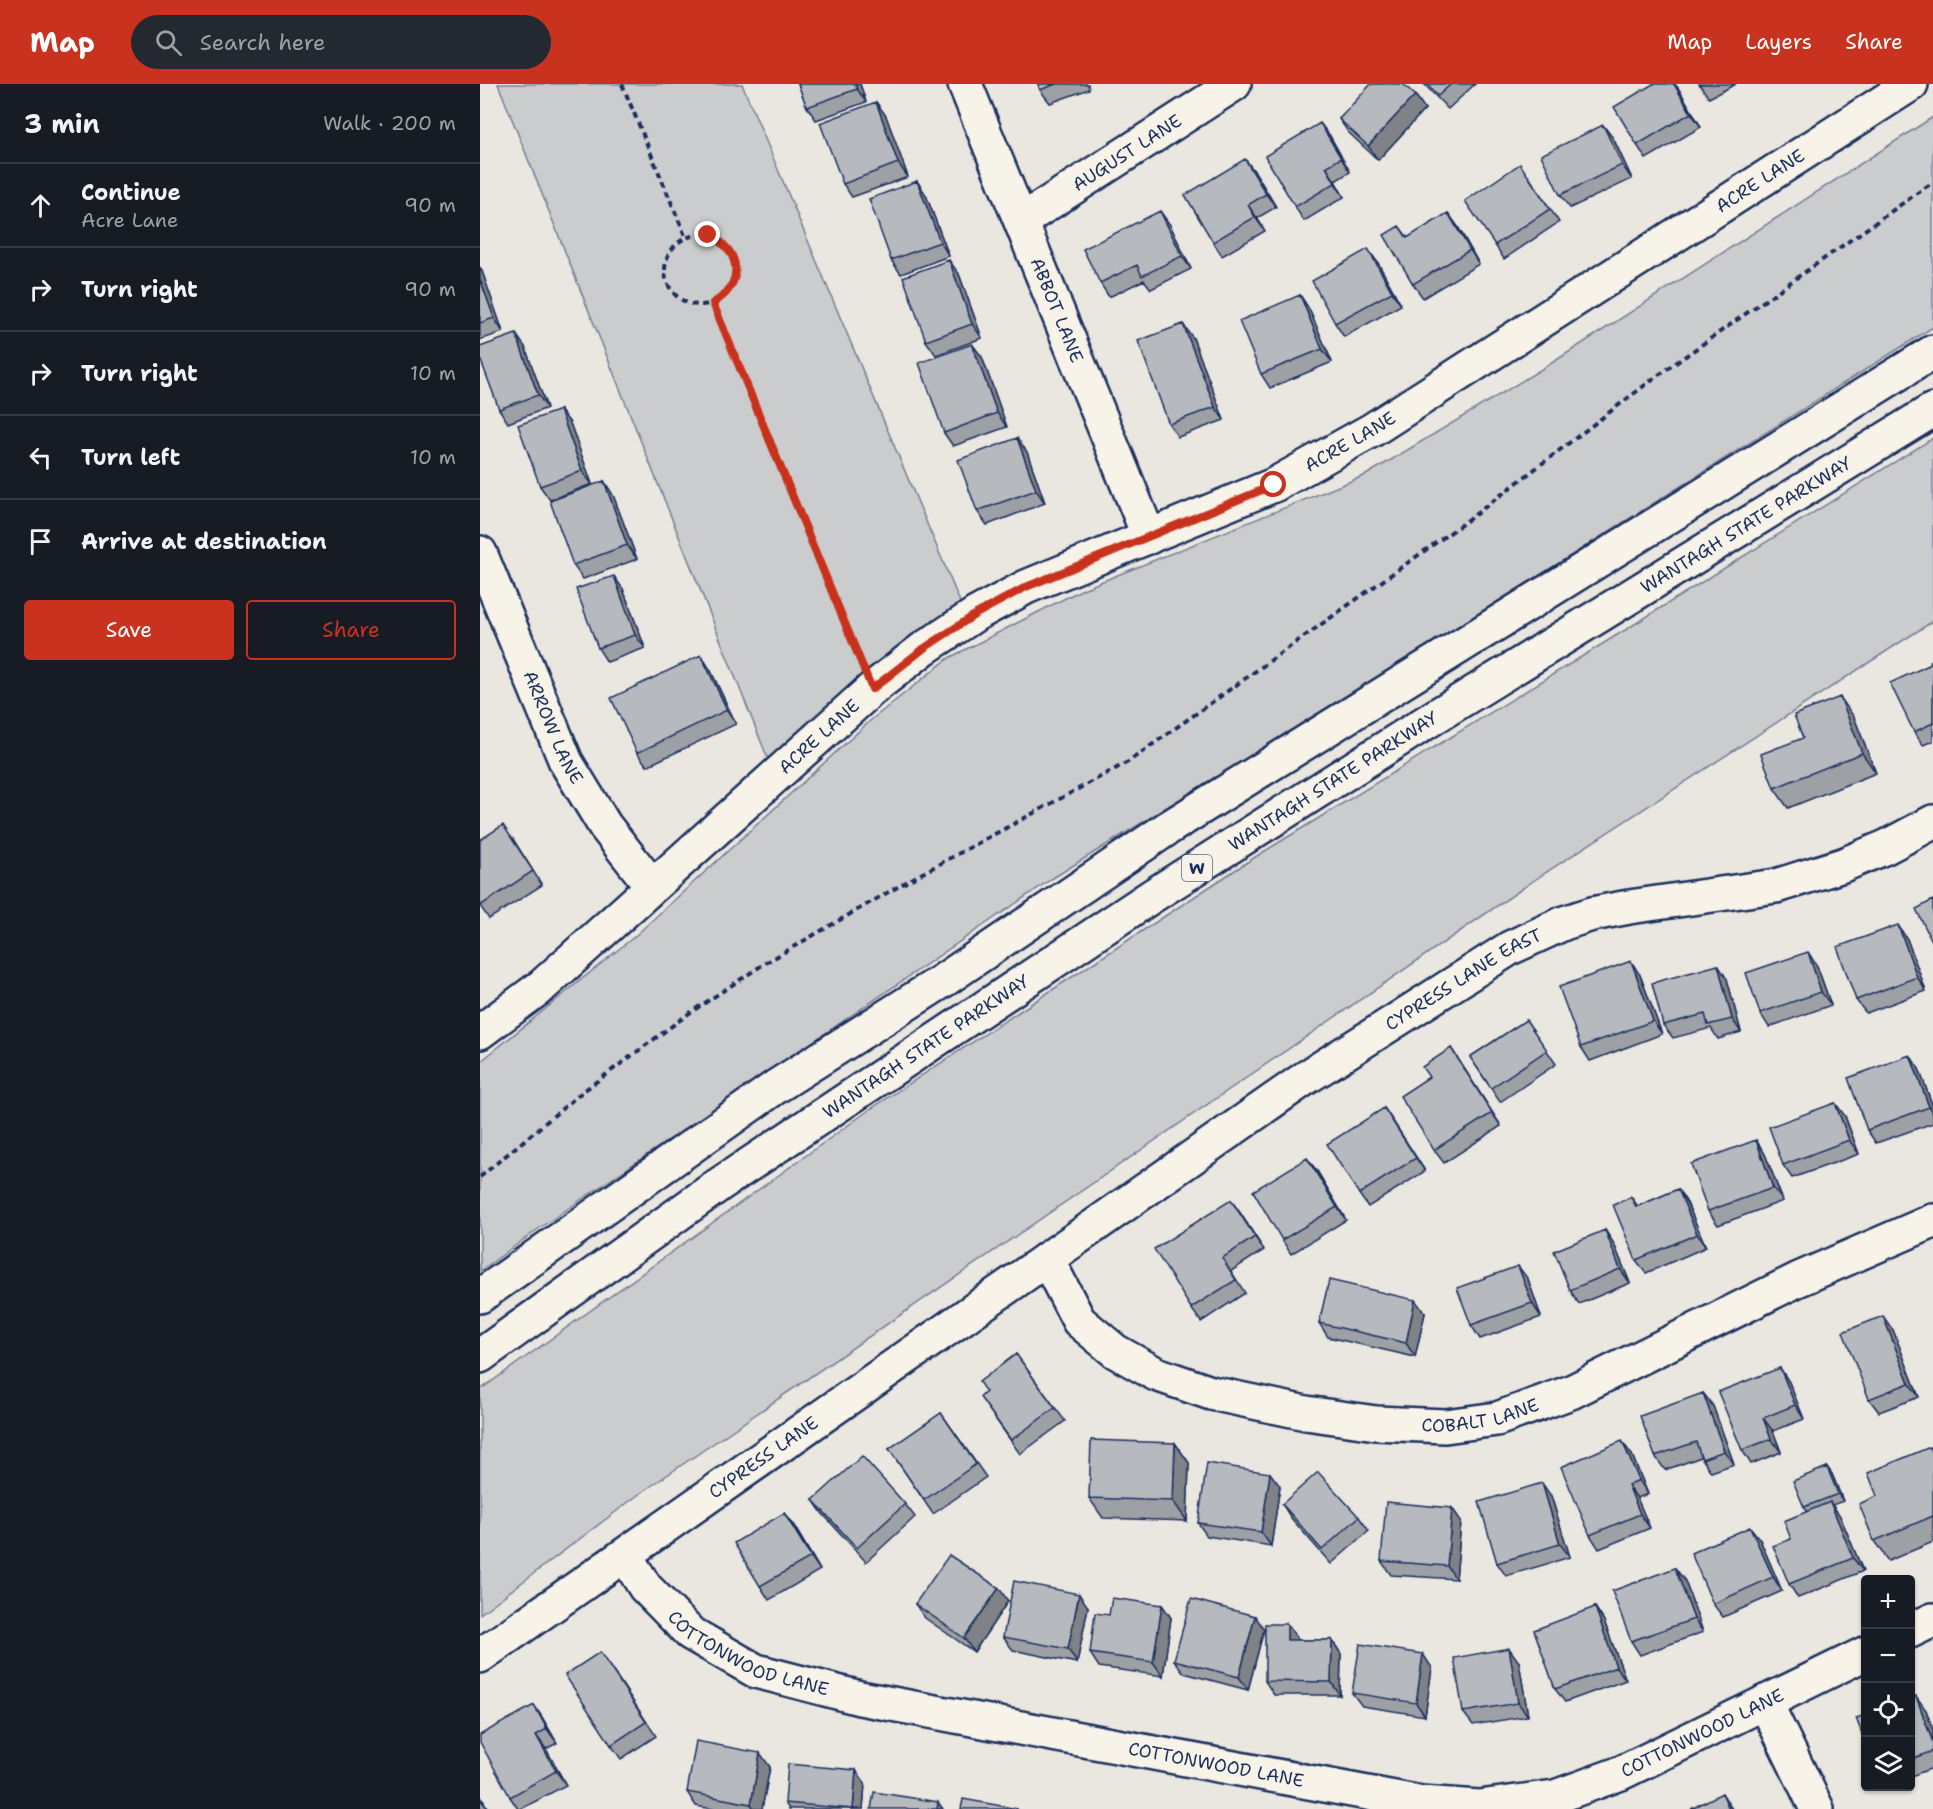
<!DOCTYPE html>
<meta charset="utf-8">
<style>
:root{--surface:#171b24;--page:#242831;--text:#f1f3f6;--muted:#9ea1a6;--line:#363941;--accent:#c8321e}
body{margin:0;font-family:"Shantell Sans",sans-serif;background:var(--page);color:var(--text)}
.controls{position:absolute;right:18px;bottom:18px;display:grid;overflow:hidden;border-radius:6px;box-shadow:0 2px 4px #0004}
.controls button{width:54px;height:54px;display:grid;place-items:center;padding:0;border:0;border-bottom:2px solid var(--line);background:var(--surface);color:var(--text);font:30px sans-serif}
.stop{position:absolute;width:18px;height:18px;margin:-14px;border:4px solid #c8321e;border-radius:50%;background:#fff}
.stop.end{background:#c8321e;border-color:#fff;box-shadow:0 2px 6px #0008}
.list{margin:0;padding:0;list-style:none}
h2{display:flex;justify-content:space-between;align-items:center;height:78px;margin:0;padding:0 24px;font-size:26px}
h2 small{font-size:20px;font-weight:400;color:var(--muted)}
.list li{display:grid;grid-template-columns:39px 1fr auto;gap:18px;align-items:center;box-sizing:border-box;height:84px;padding:0 24px;border-top:2px solid var(--line)}
.list b{display:block;font-size:22px;white-space:nowrap}
.list p{margin:0;font-size:20px;white-space:nowrap;color:var(--muted)}
.list em{font-size:20px;font-style:normal;color:var(--muted)}
.actions{display:flex;gap:12px;padding:18px 24px}
.actions a{flex:1;padding:14px 0;border:2px solid var(--accent);border-radius:6px;text-align:center;font-size:21px;color:var(--accent)}
.actions .main{background:var(--accent);color:#fff}
.icon{flex:none;width:33px;height:33px;fill:none;stroke:currentColor;stroke-width:2;stroke-linecap:round;stroke-linejoin:round}
.map{position:relative;flex:none;width:1453px;height:1725px;overflow:hidden}
header{display:flex;align-items:center;gap:36px;box-sizing:border-box;height:84px;padding:0 30px;background:var(--accent);color:#fff}
header strong{font-size:28px}
nav{display:flex;gap:33px;margin-inline-start:auto;font-size:21px}
.search{width:420px;height:54px;background:var(--page);display:flex;align-items:center;gap:15px;box-sizing:border-box;padding:0 21px;border-radius:33px;color:var(--muted);font-size:22px}
main{display:flex}
aside{flex:1;background:var(--surface)}
.map>svg:first-child{display:block}
.green{fill:#cbcccd;stroke:#737e96;stroke-width:1.5}
.lines{fill:none;stroke-linecap:round;stroke-linejoin:round}
.street-casing{stroke:#1b2f5e;stroke-width:38}
.highway-casing{stroke:#1b2f5e;stroke-width:38}
.path{stroke:#1b2f5e;stroke-width:4;stroke-dasharray:6 4.5;stroke-linecap:butt}
.street{stroke:#f7f3e8;stroke-width:33}
.highway{stroke:#f7f3e8;stroke-width:33}
.wall{fill:#9da0a4;stroke:#1b2f5e;stroke-width:1.5}
.shaded-wall{fill:#7f8286;stroke:#1b2f5e;stroke-width:1.5}
.building{fill:#b6babf;stroke:#1b2f5e;stroke-width:1.5}
.route{stroke:#c8321e;stroke-width:8}
.labels{text-anchor:middle;dominant-baseline:central;stroke-width:6;stroke-linejoin:round;paint-order:stroke}
.shield{fill:#f7f3e8;stroke:#5d6a87;stroke-width:1.5}
.shield-label{font-size:16px;font-weight:bold;fill:#1b2f5e}
.street-label{font-size:18px;fill:#1b2f5e;stroke:#f7f3e8}
</style>
<header>
<strong>Map</strong>
<div class="search"><svg class="icon" aria-label="search" viewBox="0 0 24 24"><circle cx="10" cy="10" r="6"/><path d="M15 15l6 6"/></svg>Search here</div>
<nav><a>Map</a><a>Layers</a><a>Share</a></nav>
</header>
<main>
<aside>
<h2>3 min<small>Walk · 200 m</small></h2>
<ul class="list">
<li><svg class="icon" aria-label="ahead" viewBox="0 0 24 24"><path d="M12 20V5M6 11l6-6 6 6"/></svg><div><b>Continue</b><p>Acre Lane</p></div><em>90 m</em></li>
<li><svg class="icon" aria-label="right" viewBox="0 0 24 24"><path d="M7 20v-9h11M14 6l5 5-5 5"/></svg><div><b>Turn right</b></div><em>90 m</em></li>
<li><svg class="icon" aria-label="right" viewBox="0 0 24 24"><path d="M7 20v-9h11M14 6l5 5-5 5"/></svg><div><b>Turn right</b></div><em>10 m</em></li>
<li><svg class="icon" aria-label="left" viewBox="0 0 24 24"><path d="M17 20v-9H6M10 6l-5 5 5 5"/></svg><div><b>Turn left</b></div><em>10 m</em></li>
<li><svg class="icon" aria-label="arrive" viewBox="0 0 24 24"><path d="M6 21V4h12l-3 4 3 4H6"/></svg><div><b>Arrive at destination</b></div></li>
</ul>
<div class="actions"><a class="main">Save</a><a>Share</a></div>
</aside>
<div class="map">
<svg width="1453" height="1725" viewBox="0 0 1453 1725">
<rect width="100%" height="100%" fill="#eae7e0"/>
<filter id="ink" filterUnits="userSpaceOnUse"><feTurbulence type="fractalNoise" baseFrequency=".0167" numOctaves="2"/><feDisplacementMap in="SourceGraphic" scale="12" xChannelSelector="R" yChannelSelector="G"/><feConvolveMatrix kernelMatrix="1 2 1 2 8 2 1 2 1" color-interpolation-filters="sRGB"/></filter>
<g filter="url(#ink)">
<path class="green" d="M18,0H262L485,530L292,685Z
M1453,33V243L1001,528L573,794L64,1141L0,1187V978L155,852L391,636L469,574L603,505L886,391L1075,277Z
M1453,354V537L1065,789L158,1411L0,1530V1306L392,1024L772,775L1142,548Z"/>
<g class="lines">
<g class="street-casing">
<g id="street">
<path id="s1" d="M485,0L669,453"/>
<path id="s2" d="M541,137L754,0"/>
<path id="s3" d="M0,469L86,678L125,742L172,802"/>
<path id="s4" d="M0,948L62,902L392,605L443,565L496,530L546,503L794,401L892,346L1431,0"/>
<path id="s5" d="M567,1175L599,1237L635,1267L676,1290L731,1309L826,1329L896,1339L965,1342L1017,1335L1091,1308L1317,1196L1453,1137"/>
<path id="s6" d="M145,1471L165,1503L210,1549L276,1587L380,1614L941,1719L999,1723L1075,1713L1141,1689L1386,1569"/>
<path d="M1430,1547L1453,1536"/>
<path id="s7" d="M0,1572L824,995L1030,864L1084,839L1112,830L1149,823L1296,802L1363,781L1406,763L1453,738"/>
<path d="M1285,1618L1337,1725"/>
</g>
</g>
<g class="highway-casing">
<g id="highway">
<path d="M0,1212L297,1002L464,896L688,744L1453,268"/>
<path id="s8" d="M0,1272L240,1100L672,812L956,632L1453,326"/>
</g>
</g>
<path class="path" d="M142,0L206,154
M185 186a35 35 0 1 1 70 0a35 35 0 1 1-70 0Z
M233,219L379,574
M0,1093L101,1009L211,928L287,878L426,798L648,678L992,433L1173,295L1453,98"/>
<use href="#street" class="street"/>
<use href="#highway" class="highway"/>
</g>
<path class="wall" d="M318,0H380L386,18L336,36L327,23Z
M558,0H608L609,5L570,19L560,6Z
M944,0H995L968,25Z
M1219,0H1256L1229,14Z
M1198,4L1221,43L1166,75L1157,61Z
M935,11L945,25L898,76L868,48L859,35Z
M396,18L406,32L428,93L372,113L363,100Z
M850,52L870,88L855,97L864,113L824,137L815,123Z
M1133,54L1152,95L1090,124L1080,111Z
M775,88L796,123L777,134L785,147L742,172L733,158Z
M1049,93L1079,138L1024,175L1015,161Z
M437,97L446,111L469,172L421,190L411,176Z
M968,129L978,143L999,180L943,214L933,200L919,142L928,154Z
M690,141L711,185L671,205L664,196L629,213L620,199Z
M898,179L921,221L864,253L855,239Z
M0,184L2,187L23,248L0,256Z
M479,190L502,254L456,271L446,257Z
M820,211L829,225L852,278L790,304L781,290Z
M713,254L744,336L698,353L689,340Z
M492,260L502,273L527,343L473,362L464,349Z
M45,263L67,324L28,339L19,325Z
M80,326L90,339L112,400L70,416L60,402Z
M537,354L547,368L565,419L507,441L497,427Z
M124,397L133,411L157,475L103,495L93,481Z
M143,505L165,564L127,578L118,564Z
M1453,576V657L1443,661L1434,648L1451,580Z
M230,585L256,640L167,682L157,669Z
M1374,633L1396,689L1308,724L1294,704Z
M33,755L62,801L9,835L0,822Z
M1427,855L1446,907L1386,929L1376,916Z
M1337,882L1351,921L1289,943L1280,929Z
M1160,891L1182,950L1110,977L1101,963Z
M1247,895L1261,948L1238,955L1231,944L1193,954L1183,941Z
M1046,936L1076,980L1020,1018L990,973Z
M971,964L1021,1042L964,1079L954,1066L949,993Z
M1439,985L1453,1023V1039L1396,1059L1387,1046Z
M1355,1019L1365,1032L1379,1070L1312,1094L1303,1081Z
M904,1024L945,1087L888,1123L879,1110Z
M1276,1056L1285,1070L1303,1117L1238,1141L1228,1127Z
M837,1087L866,1136L811,1170L802,1156Z
M1198,1105L1207,1119L1226,1163L1166,1189L1156,1176L1151,1113L1158,1122Z
M751,1116L784,1166L751,1187L765,1209L721,1238L711,1224Z
M1125,1146L1134,1160L1150,1199L1099,1220L1090,1206Z
M1048,1195L1061,1233L1000,1255L991,1241Z
M945,1229L935,1273L848,1253L839,1239Z
M1413,1246L1439,1313L1399,1328L1389,1315Z
M536,1270L585,1337L540,1370L500,1313L506,1309Z
M1300,1284L1309,1298L1324,1335L1293,1347L1301,1368L1271,1380L1262,1366Z
M1223,1309L1233,1322L1254,1380L1231,1388L1221,1373L1185,1386L1175,1372Z
M461,1329L506,1393L453,1430L409,1365Z
M695,1359L709,1379L707,1437L623,1434L609,1414Z
M1450,1363L1453,1367V1458L1408,1477L1394,1457L1397,1412Z
M1152,1371L1168,1410L1157,1414L1170,1444L1119,1465L1110,1451Z
M1347,1383L1352,1390L1363,1417L1352,1421L1360,1432L1383,1487L1318,1514L1309,1500L1311,1455L1327,1428L1324,1423Z
M800,1402L791,1462L727,1452L718,1439Z
M1071,1412L1090,1473L1026,1492L1017,1479Z
M333,1416L425,1420L435,1433L386,1478L342,1429Z
M802,1420L879,1433L889,1447L851,1480L811,1434Z
M972,1424L981,1437L976,1495L911,1491L901,1477Z
M304,1429L314,1442L340,1486L289,1516L280,1502Z
M1270,1443L1280,1456L1302,1507L1243,1533L1233,1520Z
M1195,1484L1205,1497L1223,1548L1160,1571L1151,1557Z
M528,1517L494,1568L445,1534L435,1520Z
M682,1521L691,1534L683,1592L619,1583L610,1569L629,1531Z
M608,1523L597,1579L533,1566L523,1553Z
M1115,1523L1124,1537L1146,1596L1085,1618L1075,1605Z
M784,1545L768,1606L704,1589L694,1576Z
M817,1554V1556H852L861,1570L860,1611H794L785,1597Z
M1039,1578L1048,1632L993,1641L983,1628Z
M130,1582L176,1652L141,1675L131,1661Z
M952,1584L945,1632L882,1622L872,1609Z
M1431,1614L1446,1626L1453,1646V1684L1431,1692Z
M54,1621L63,1635L77,1659L66,1665L86,1701L41,1725H38L30,1713Z
M290,1683L282,1725H233L216,1722L207,1708Z
M385,1699L383,1725H309L305,1719Z
M0,1711L8,1725H0Z"/>
<path class="shaded-wall" d="M375,0H380L386,18L377,5Z
M1194,0H1195L1198,4L1221,43L1211,29Z
M935,11L945,25L898,76L888,62Z
M396,18L406,32L428,93L418,79Z
M840,39L850,52L870,88L861,74Z
M1123,41L1133,54L1152,95L1142,81Z
M765,75L775,88L796,123L786,110Z
M846,83L855,97L864,113L855,99Z
M437,97L446,111L469,172L460,158Z
M768,121L777,134L785,147L775,133Z
M680,127L690,141L711,185L702,172Z
M968,129L978,143L999,180L990,166Z
M888,165L898,179L921,221L912,208Z
M469,176L479,190L502,254L492,240Z
M0,184L2,187L23,248L14,234L0,195Z
M820,211L829,225L852,278L842,265Z
M703,240L713,254L744,336L735,323Z
M36,250L45,263L67,324L58,311Z
M492,260L502,273L527,343L517,329Z
M80,326L90,339L112,400L102,387Z
M537,354L547,368L565,419L556,406Z
M124,397L133,411L157,475L147,461Z
M134,492L143,505L165,564L155,551Z
M221,571L230,585L256,640L247,626Z
M1360,613L1374,633L1396,689L1382,669Z
M1418,841L1427,855L1446,907L1437,893Z
M1328,868L1337,882L1351,921L1341,908Z
M1151,877L1160,891L1182,950L1173,937Z
M1238,881L1247,895L1261,948L1252,935Z
M971,964L980,978L1021,1042L1012,1029Z
M1430,971L1439,985L1453,1023V1030L1449,1023Z
M1355,1019L1365,1032L1379,1070L1369,1056Z
M904,1024L913,1037L945,1087L936,1074Z
M1276,1056L1285,1070L1303,1117L1293,1104Z
M827,1074L837,1087L866,1136L857,1123Z
M1198,1105L1207,1119L1226,1163L1217,1150Z
M751,1116L761,1130L784,1166L775,1153Z
M1125,1146L1134,1160L1150,1199L1140,1185Z
M1038,1182L1048,1195L1061,1233L1052,1219Z
M935,1216L945,1229L935,1273L926,1259Z
M1403,1232L1413,1246L1439,1313L1429,1299Z
M1300,1284L1309,1298L1324,1335L1315,1321Z
M1223,1309L1233,1322L1254,1380L1244,1367Z
M1283,1334L1293,1347L1301,1368L1291,1355Z
M1142,1357L1152,1371L1168,1410L1159,1396Z
M695,1359L709,1379L707,1437L693,1417Z
M1347,1383L1352,1390L1363,1417L1358,1410Z
M790,1389L800,1402L791,1462L781,1448Z
M1062,1399L1071,1412L1090,1473L1080,1460Z
M1148,1401L1157,1414L1170,1444L1160,1430Z
M1350,1418L1360,1432L1383,1487L1373,1474Z
M972,1424L981,1437L976,1495L967,1482Z
M304,1429L314,1442L340,1486L331,1473Z
M1270,1443L1280,1456L1302,1507L1293,1493Z
M1195,1484L1205,1497L1223,1548L1214,1535Z
M519,1504L528,1517L494,1568L484,1554Z
M599,1510L608,1523L597,1579L588,1565Z
M682,1521L691,1534L683,1592L673,1578Z
M1115,1523L1124,1537L1146,1596L1136,1583Z
M775,1532L784,1545L768,1606L759,1593Z
M807,1540L817,1554V1569L807,1556Z
M852,1556L861,1570L860,1611L851,1598Z
M1029,1564L1039,1578L1048,1632L1038,1619Z
M943,1570L952,1584L945,1632L936,1619Z
M1436,1612L1446,1626L1453,1646V1659Z
M54,1621L63,1635L77,1659L67,1645Z
M56,1651L66,1665L86,1701L76,1687Z
M280,1669L290,1683L282,1725H274L271,1720Z
M376,1686L385,1699L383,1725H373Z
M1242,1709L1252,1725H1249Z
M0,1711L8,1725L0,1715Z
M458,1718L463,1725H457Z"/>
<path class="building" d="M318,0H375L377,5L327,23Z
M558,0H576L560,6Z
M891,0H923L935,11L888,62L859,35Z
M947,0H971L958,12Z
M1173,0H1194L1211,29L1157,61L1134,23Z
M396,18L418,79L363,100L340,39Z
M840,39L861,74L846,83L855,99L815,123L785,72Z
M1123,41L1142,81L1080,111L1061,71Z
M765,75L786,110L768,121L775,133L733,158L705,111Z
M1040,80L1070,125L1015,161L985,117Z
M437,97L460,158L411,176L389,115Z
M680,127L702,172L662,192L657,181L620,199L603,165Z
M968,129L990,166L933,200L904,151L919,142L927,154Z
M888,165L912,208L855,239L832,197Z
M469,176L492,240L446,257L423,193Z
M0,195L14,234L0,239Z
M820,211L842,265L781,290L759,237Z
M703,240L735,323L689,340L658,257Z
M36,250L58,311L19,325L0,274V263Z
M492,260L517,329L464,349L439,279Z
M80,326L102,387L60,402L38,341Z
M537,354L556,406L497,427L478,376Z
M124,397L147,461L93,481L70,417Z
M134,492L155,551L118,564L96,505Z
M221,571L247,626L157,669L131,614Z
M1453,576V639L1434,648L1410,599L1451,580L1450,577Z
M1360,613L1382,669L1294,704L1281,670L1323,654L1314,631Z
M23,741L53,787L0,822V756Z
M1453,816V859L1436,825Z
M1418,841L1437,893L1376,916L1357,863Z
M1328,868L1341,908L1280,929L1266,889Z
M1151,877L1173,937L1101,963L1079,903Z
M1238,881L1252,935L1228,941L1225,930L1183,941L1172,899Z
M1046,936L1067,966L1011,1004L990,973Z
M971,964L1012,1029L954,1066L920,1012L949,993L942,983Z
M1430,971L1449,1023L1387,1046L1368,994Z
M1355,1019L1369,1056L1303,1081L1289,1043Z
M904,1024L936,1074L879,1110L847,1060Z
M1276,1056L1293,1104L1228,1127L1211,1080Z
M827,1074L857,1123L802,1156L773,1107Z
M1198,1105L1217,1150L1156,1176L1133,1121L1151,1113L1156,1123Z
M751,1116L775,1153L742,1174L756,1196L711,1224L674,1165Z
M1125,1146L1140,1185L1090,1206L1074,1167Z
M1038,1182L1052,1219L991,1241L977,1204Z
M849,1196L935,1216L926,1259L839,1239Z
M1403,1232L1429,1299L1389,1315L1363,1248Z
M536,1270L575,1324L531,1356L500,1313L506,1308L499,1298Z
M1300,1284L1315,1321L1283,1334L1291,1355L1262,1366L1238,1308Z
M1223,1309L1244,1367L1222,1375L1216,1358L1175,1372L1160,1332Z
M461,1329L496,1380L444,1416L409,1365Z
M611,1356L695,1359L693,1417L609,1414Z
M1142,1357L1159,1396L1148,1401L1160,1430L1110,1451L1081,1383Z
M1450,1363L1453,1369V1432L1394,1457L1379,1420L1397,1412L1388,1389Z
M382,1372L425,1420L377,1464L333,1416Z
M727,1379L790,1389L781,1448L718,1439Z
M1347,1383L1358,1410L1324,1423L1313,1397Z
M838,1388L879,1433L842,1466L802,1420Z
M1062,1399L1080,1460L1017,1479L999,1418Z
M906,1418L972,1424L967,1482L901,1477Z
M1350,1418L1373,1474L1309,1500L1293,1462L1311,1455L1304,1437Z
M304,1429L331,1473L280,1502L254,1459Z
M1270,1443L1293,1493L1233,1520L1211,1469Z
M469,1471L519,1504L484,1554L435,1520Z
M1195,1484L1214,1535L1151,1557L1132,1507Z
M534,1497L599,1510L588,1565L523,1553Z
M632,1514L682,1521L673,1578L610,1569L615,1529L629,1531Z
M711,1515L775,1532L759,1593L694,1576Z
M1115,1523L1136,1583L1075,1605L1054,1546Z
M785,1540H807V1556H852L851,1598L785,1597Z
M880,1560L943,1570L936,1619L872,1609Z
M1029,1564L1038,1619L983,1628L974,1574Z
M120,1568L166,1638L131,1661L85,1591Z
M1436,1612L1453,1659V1667L1431,1675V1614Z
M54,1621L67,1645L56,1651L76,1687L30,1713L0,1658V1651Z
M1386,1631V1660L1376,1634Z
M216,1657L280,1669L271,1720L207,1708Z
M308,1680L376,1686L373,1725L305,1719Z
M394,1708L458,1718L457,1725H391Z
M1242,1709L1249,1725H1211Z
M483,1715L538,1725H481Z"/>
</g>
<g class="lines" filter="url(#ink)">
<path class="route" d="M228,151C262,165 265,201 233,219L392,605L443,565L496,530L546,503L794,401"/>
</g>
<g class="labels">
<rect class="shield" x="702" y="771" width="30" height="26" rx="4.5"/>
<g class="shield-label">
<text x="717" y="784">W</text>
</g>
<g class="street-label">
<text stroke="none"><textPath href="#s2" startOffset="126">AUGUST LANE</textPath></text>
<text stroke="none"><textPath href="#s4" startOffset="1548">ACRE LANE</textPath></text>
<text stroke="none"><textPath href="#s1" startOffset="244">ABBOT LANE</textPath></text>
<text stroke="none"><textPath href="#s4" startOffset="1062">ACRE LANE</textPath></text>
<text stroke="none"><textPath href="#s8" startOffset="1515">WANTAGH STATE PARKWAY</textPath></text>
<text stroke="none"><textPath href="#s3" startOffset="189">ARROW LANE</textPath></text>
<text stroke="none"><textPath href="#s4" startOffset="450">ACRE LANE</textPath></text>
<text stroke="none"><textPath href="#s8" startOffset="1029">WANTAGH STATE PARKWAY</textPath></text>
<text stroke="none"><textPath href="#s7" startOffset="1194">CYPRESS LANE EAST</textPath></text>
<text stroke="none"><textPath href="#s8" startOffset="543">WANTAGH STATE PARKWAY</textPath></text>
<text stroke="none"><textPath href="#s5" startOffset="495">COBALT LANE</textPath></text>
<text stroke="none"><textPath href="#s7" startOffset="346">CYPRESS LANE</textPath></text>
<text stroke="none"><textPath href="#s6" startOffset="164">COTTONWOOD LANE</textPath></text>
<text stroke="none"><textPath href="#s6" startOffset="1152">COTTONWOOD LANE</textPath></text>
<text stroke="none"><textPath href="#s6" startOffset="648">COTTONWOOD LANE</textPath></text>
</g>
</g>
</svg>
<div class="controls">
<button>+</button>
<button>−</button>
<button><svg class="icon" aria-label="locate" viewBox="0 0 24 24"><circle cx="12" cy="12" r="6"/><path d="M12 2v4M12 18v4M2 12h4M18 12h4"/></svg></button>
<button><svg class="icon" aria-label="layers" viewBox="0 0 24 24"><path d="M12 4l9 5-9 5-9-5zM3 14l9 5 9-5"/></svg></button>
</div>
<div class="stop" style="left:794px;top:401px"></div>
<div class="stop end" style="left:228px;top:151px"></div>
</div>
</main>
